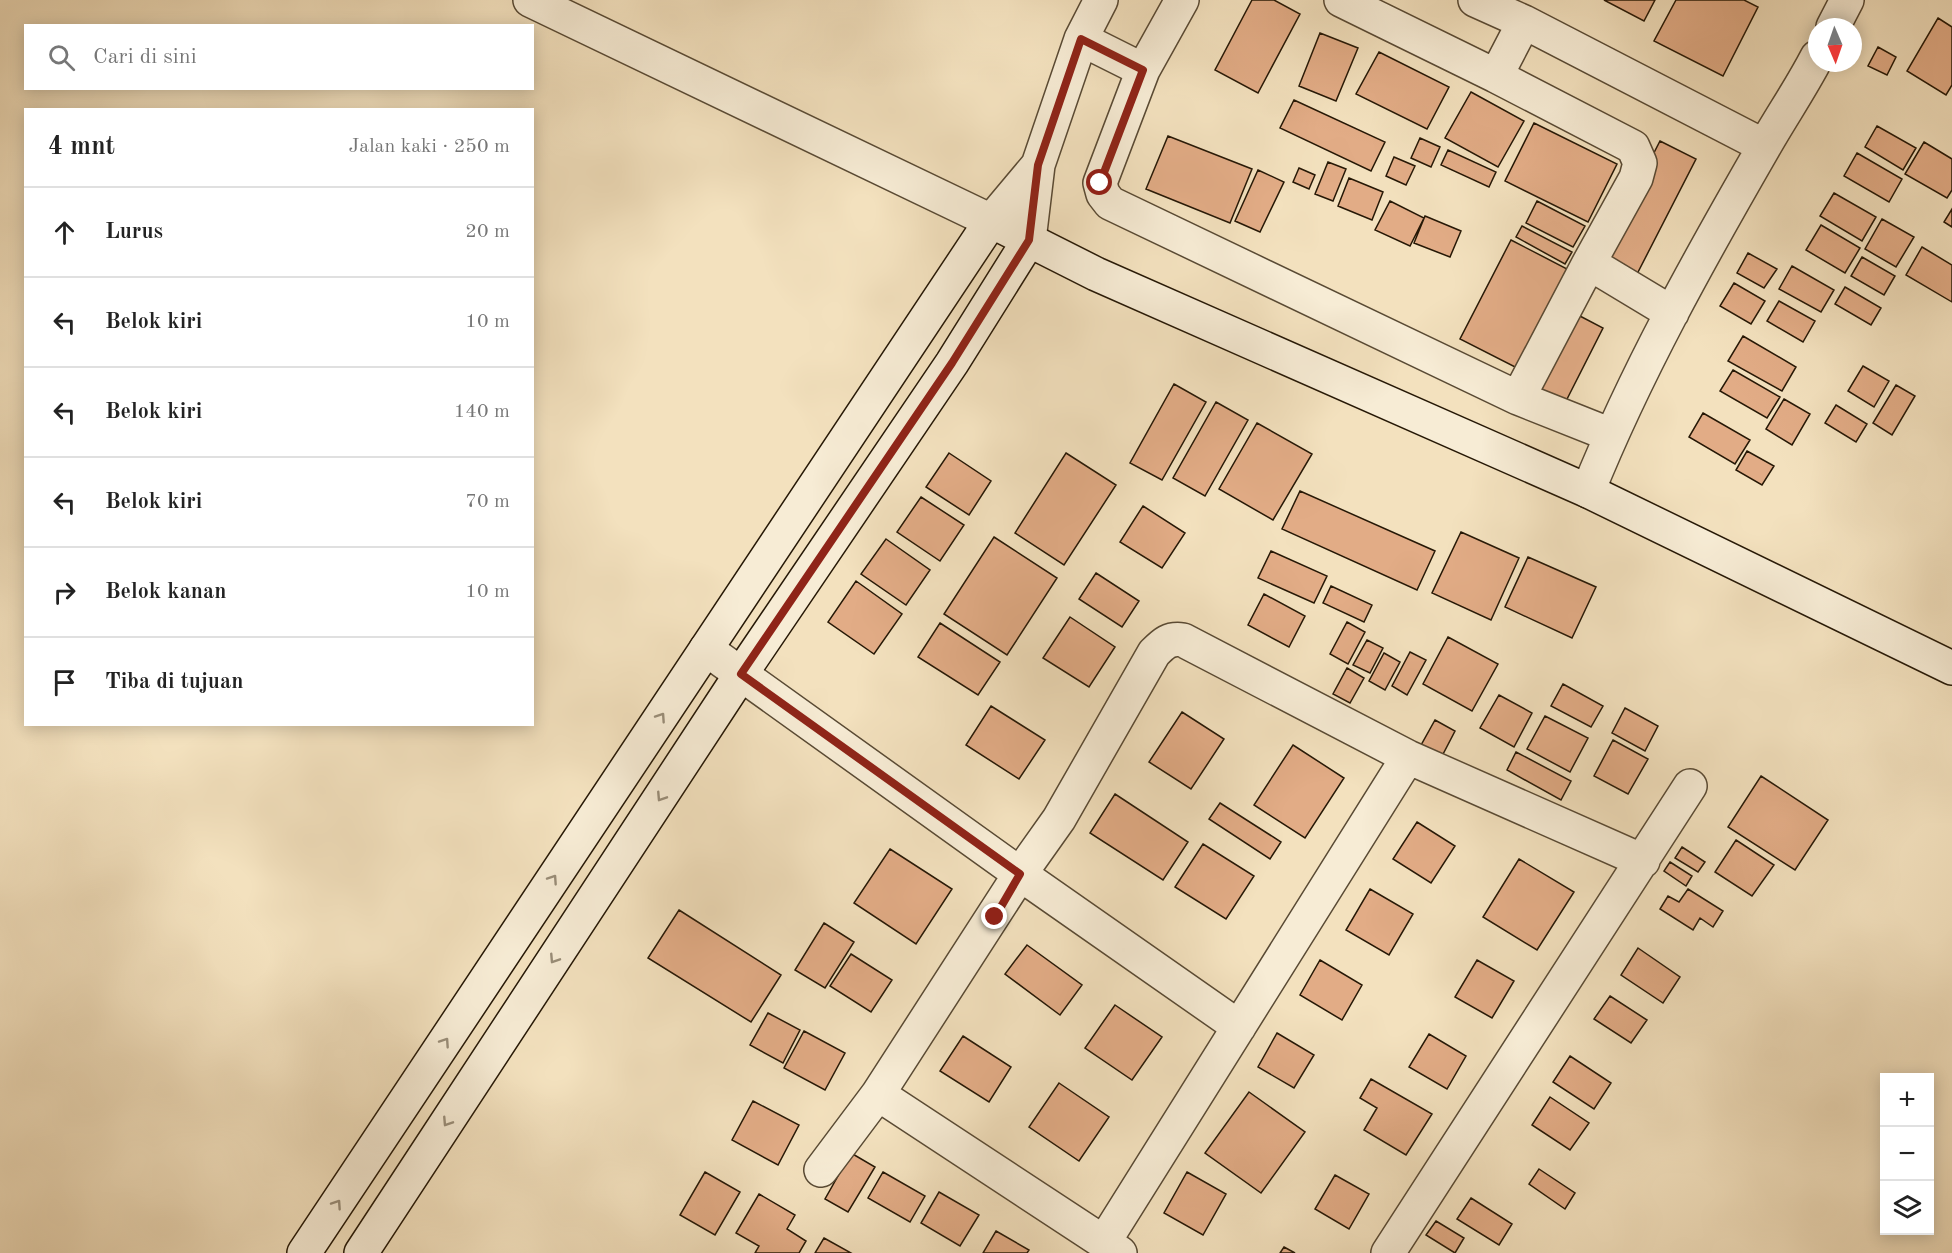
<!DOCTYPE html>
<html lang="id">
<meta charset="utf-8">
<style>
:root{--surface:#fff;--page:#f6f6f6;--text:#222;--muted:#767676;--line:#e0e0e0}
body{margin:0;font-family:"Old Standard TT",serif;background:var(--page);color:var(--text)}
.controls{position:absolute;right:18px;bottom:18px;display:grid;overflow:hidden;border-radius:0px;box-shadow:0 3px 15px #0003}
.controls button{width:54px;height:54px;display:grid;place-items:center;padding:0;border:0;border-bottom:2px solid var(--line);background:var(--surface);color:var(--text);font:30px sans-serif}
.compass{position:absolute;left:1808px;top:18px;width:54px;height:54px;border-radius:50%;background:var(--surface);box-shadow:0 3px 15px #0003;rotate:178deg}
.stop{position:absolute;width:18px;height:18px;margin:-14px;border:4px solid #8f2418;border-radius:50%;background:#fff}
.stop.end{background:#8f2418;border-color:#fff;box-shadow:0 2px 6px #0008}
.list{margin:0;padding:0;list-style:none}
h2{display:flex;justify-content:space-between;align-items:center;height:78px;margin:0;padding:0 24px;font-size:26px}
h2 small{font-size:20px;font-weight:400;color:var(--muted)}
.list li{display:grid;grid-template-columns:39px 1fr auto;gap:18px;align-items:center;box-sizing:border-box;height:90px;padding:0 24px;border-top:2px solid var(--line)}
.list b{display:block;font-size:22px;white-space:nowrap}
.list em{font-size:20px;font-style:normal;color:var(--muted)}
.icon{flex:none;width:33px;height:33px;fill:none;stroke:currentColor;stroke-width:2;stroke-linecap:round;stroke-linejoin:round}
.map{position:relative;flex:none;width:1952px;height:1253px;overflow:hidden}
.search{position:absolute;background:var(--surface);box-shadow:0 3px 15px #0003;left:24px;top:24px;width:510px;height:66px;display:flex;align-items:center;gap:15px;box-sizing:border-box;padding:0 21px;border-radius:0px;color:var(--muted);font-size:22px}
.panel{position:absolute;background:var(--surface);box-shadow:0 3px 15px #0003;left:24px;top:108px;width:510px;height:618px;border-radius:0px}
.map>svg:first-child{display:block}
.building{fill:#e2ac86;stroke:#261806;stroke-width:1.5}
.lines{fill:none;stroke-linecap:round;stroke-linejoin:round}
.street-casing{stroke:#594a34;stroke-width:36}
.secondary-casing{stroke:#261806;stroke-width:36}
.street{stroke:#f7ecd5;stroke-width:33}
.secondary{stroke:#f7ecd5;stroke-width:33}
.oneway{stroke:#998d78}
.route{stroke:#8f2418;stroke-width:8}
</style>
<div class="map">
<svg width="1952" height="1253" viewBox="0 0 1952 1253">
<rect width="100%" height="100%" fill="#f3e1be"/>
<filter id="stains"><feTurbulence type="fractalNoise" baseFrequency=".00333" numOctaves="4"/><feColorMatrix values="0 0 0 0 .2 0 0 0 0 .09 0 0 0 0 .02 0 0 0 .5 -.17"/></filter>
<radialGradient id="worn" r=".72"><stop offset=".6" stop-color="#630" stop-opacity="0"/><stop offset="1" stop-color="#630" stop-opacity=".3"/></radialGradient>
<path class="building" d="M1252,0H1274L1300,14L1258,93L1215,70Z
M1604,0H1655L1644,21Z
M1676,0H1744L1758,7L1723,76L1654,41Z
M1938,18L1952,27V85L1946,95L1907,71Z
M1320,33L1358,48L1336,101L1299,86Z
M1878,47L1896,57L1887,75L1868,66Z
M1379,52L1449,87L1427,129L1356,94Z
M1471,92L1524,121L1498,167L1445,138Z
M1294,100L1385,142L1371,171L1280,128Z
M1534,123L1617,164L1588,222L1505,181Z
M1877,126L1916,148L1903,170L1865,147Z
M1168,136L1252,169L1230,223L1146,189Z
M1420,138L1440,147L1431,167L1411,158Z
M1660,141L1696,159L1636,276L1600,258Z
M1924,142L1952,159V190L1947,198L1905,174Z
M1448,150L1496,172L1489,187L1441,165Z
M1857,153L1902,179L1889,202L1844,176Z
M1394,157L1415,166L1406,185L1386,176Z
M1328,162L1346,169L1333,201L1315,194Z
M1299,168L1315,175L1309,189L1293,182Z
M1258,170L1284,182L1260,232L1235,221Z
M1349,178L1383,192L1372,220L1338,206Z
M1834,193L1876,217L1862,241L1820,216Z
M1390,201L1424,218L1410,246L1375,230Z
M1537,201L1585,226L1573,247L1526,223Z
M1952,209V227L1944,222Z
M1425,216L1461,231L1450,257L1414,243Z
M1882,219L1914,237L1896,267L1865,249Z
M1821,225L1860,248L1845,273L1806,250Z
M1522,226L1572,252L1565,264L1516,237Z
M1511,240L1569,270L1519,369L1460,339Z
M1922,247L1952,265V302L1906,275Z
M1748,253L1777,269L1764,288L1737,273Z
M1862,257L1895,276L1884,295L1851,276Z
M1792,266L1834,290L1821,312L1779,289Z
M1734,283L1765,301L1751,324L1720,306Z
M1845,287L1881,308L1871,325L1835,304Z
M1779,301L1815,321L1803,342L1767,321Z
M1578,315L1603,328L1565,403L1539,390Z
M1743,336L1796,367L1782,391L1728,361Z
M1863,366L1889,381L1874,407L1848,391Z
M1733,370L1780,397L1767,418L1720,391Z
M1174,384L1206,402L1162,480L1130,463Z
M1896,385L1915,396L1892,435L1873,423Z
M1784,399L1810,414L1792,445L1766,429Z
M1216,402L1248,420L1205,496L1173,478Z
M1836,405L1867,424L1856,442L1825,423Z
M1703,413L1750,440L1735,464L1689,437Z
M1257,423L1312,454L1273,520L1219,489Z
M1747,451L1774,466L1762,485L1736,470Z
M949,453L991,481L969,515L926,487Z
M1066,453L1116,485L1064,565L1015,533Z
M1300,491L1435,551L1417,590L1282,529Z
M921,497L964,525L940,561L897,532Z
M1143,506L1185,533L1162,568L1120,542Z
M1461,532L1519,558L1491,620L1432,593Z
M994,537L1057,578L1007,655L944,614Z
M886,539L930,570L906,605L861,574Z
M1271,551L1327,576L1314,603L1258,578Z
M1528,557L1596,587L1572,638L1505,607Z
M1096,573L1139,601L1122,627L1079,599Z
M856,581L902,614L874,654L828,622Z
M1331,586L1372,605L1364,622L1323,603Z
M1264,594L1305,616L1289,647L1248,625Z
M1070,617L1115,647L1089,687L1043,658Z
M1347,622L1365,632L1348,664L1330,654Z
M940,623L1000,662L978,695L918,657Z
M1448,637L1498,664L1472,711L1423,684Z
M1367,640L1383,648L1370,673L1353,665Z
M1410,652L1426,660L1407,695L1392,686Z
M1384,653L1400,662L1385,690L1369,681Z
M1347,668L1364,678L1350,703L1333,694Z
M1563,684L1603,706L1591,727L1551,706Z
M1499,695L1532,713L1514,747L1480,728Z
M991,706L1045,740L1019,779L966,745Z
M1625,708L1658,726L1645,751L1612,733Z
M1182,712L1224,739L1191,789L1149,762Z
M1545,716L1588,738L1570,772L1527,749Z
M1435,720L1455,731L1441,758L1420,747Z
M1613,740L1648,759L1628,794L1594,776Z
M1293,745L1344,778L1305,838L1254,805Z
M1516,752L1571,781L1561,800L1507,770Z
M1761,776L1828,820L1795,870L1728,827Z
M1115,794L1188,842L1163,880L1090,833Z
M1220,803L1281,842L1270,859L1209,819Z
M1417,822L1455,846L1431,883L1393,859Z
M1736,840L1774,865L1752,896L1715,872Z
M1203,844L1254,876L1226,919L1175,887Z
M1682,847L1705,862L1698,872L1675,858Z
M890,849L952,889L916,944L854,903Z
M1519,859L1574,892L1537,950L1483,917Z
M1670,862L1692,876L1686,886L1664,871Z
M1370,889L1413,914L1389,955L1346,930Z
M1688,889L1723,911L1713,927L1700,918L1693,930L1660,909L1668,896L1679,902Z
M679,910L781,975L751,1022L648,958Z
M824,923L854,942L825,988L795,970Z
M1027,945L1082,985L1060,1015L1005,974Z
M1638,948L1680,977L1663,1003L1621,975Z
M851,954L892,980L871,1012L830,986Z
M1320,960L1362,985L1342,1020L1300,995Z
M1477,960L1514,981L1492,1018L1455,997Z
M1610,996L1647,1020L1631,1043L1594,1019Z
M1115,1005L1162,1037L1132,1080L1085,1048Z
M768,1013L800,1030L783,1063L750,1045Z
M804,1031L845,1053L825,1090L784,1068Z
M1277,1033L1314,1055L1294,1088L1258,1067Z
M1429,1034L1466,1056L1447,1089L1409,1067Z
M963,1036L1011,1067L989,1102L940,1071Z
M1570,1056L1611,1083L1594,1109L1553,1082Z
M1371,1079L1432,1114L1406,1155L1364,1130L1377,1108L1360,1098Z
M1059,1083L1109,1117L1079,1161L1029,1127Z
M1249,1092L1305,1132L1261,1193L1205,1153Z
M1550,1097L1589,1123L1570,1150L1532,1125Z
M753,1101L799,1125L778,1165L732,1140Z
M851,1153L875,1167L848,1212L825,1199Z
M1539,1169L1575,1193L1565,1209L1529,1184Z
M705,1172L740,1192L715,1235L680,1215Z
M883,1172L925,1196L910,1222L868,1198Z
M1187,1172L1226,1194L1203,1235L1164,1213Z
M1335,1175L1369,1194L1349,1229L1315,1209Z
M939,1192L979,1215L960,1246L921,1223Z
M759,1194L795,1215L787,1229L806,1241L799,1253H755L759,1246L736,1233Z
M1471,1198L1512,1224L1499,1245L1457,1219Z
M1436,1221L1464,1238L1455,1253L1426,1235Z
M996,1231L1029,1250L1027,1253H983Z
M824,1238L851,1253H815Z
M1284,1247L1295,1253H1280Z"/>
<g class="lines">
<g class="street-casing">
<path id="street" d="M530,0L991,221L1038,165
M1182,0L1143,70L1100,183L1103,194L1110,203L1518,398L1589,263
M1341,0L1496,76L1633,147L1640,163L1636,178L1589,263L1672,313
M1475,0L1524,22
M1833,27L1847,0
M1081,39L1143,70
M1496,76L1524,22L1764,146
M1029,240L1038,165L1081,39L1101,0
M1518,398L1611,435
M1588,491C1636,372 1700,258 1764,147C1781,117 1801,88 1817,57
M706,649L1020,874L1239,1027
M878,1094L1120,1253
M821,1170L878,1094L1020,874L1059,819L1154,653C1164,643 1169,638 1183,640L1408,757L1643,861
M1104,1242L1408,757
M1388,1253L1690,786"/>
</g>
<g class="secondary-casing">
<path id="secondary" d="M304,1253L991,221L1096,274L1588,491L1952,668
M361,1253L741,674L952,363L1029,240"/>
</g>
<use href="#street" class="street"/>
<use href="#secondary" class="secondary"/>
</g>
<defs><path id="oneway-chevron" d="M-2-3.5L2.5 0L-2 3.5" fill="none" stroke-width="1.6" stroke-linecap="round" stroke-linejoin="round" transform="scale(1.5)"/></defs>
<g class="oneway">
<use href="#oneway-chevron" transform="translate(661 717) rotate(-56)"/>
<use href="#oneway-chevron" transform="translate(661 797) rotate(123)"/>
<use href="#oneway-chevron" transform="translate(553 879) rotate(-56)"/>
<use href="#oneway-chevron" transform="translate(554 959) rotate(123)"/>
<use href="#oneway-chevron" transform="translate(445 1042) rotate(-56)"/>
<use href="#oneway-chevron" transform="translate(447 1122) rotate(123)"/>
<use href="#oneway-chevron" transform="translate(337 1204) rotate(-56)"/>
</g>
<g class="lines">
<path class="route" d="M995,917L1020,874L741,674L952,363L1029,240L1038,165L1081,39L1143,70L1100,183"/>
</g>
<rect width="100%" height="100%" filter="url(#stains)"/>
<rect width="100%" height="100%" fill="url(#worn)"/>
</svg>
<div class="controls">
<button>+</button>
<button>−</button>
<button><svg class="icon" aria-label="layers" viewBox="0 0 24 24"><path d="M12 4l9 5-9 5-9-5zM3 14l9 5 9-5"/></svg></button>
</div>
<svg class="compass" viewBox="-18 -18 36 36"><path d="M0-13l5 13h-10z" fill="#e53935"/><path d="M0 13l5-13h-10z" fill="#767676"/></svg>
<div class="stop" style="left:1100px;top:183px"></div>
<div class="stop end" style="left:995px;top:917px"></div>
<div class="search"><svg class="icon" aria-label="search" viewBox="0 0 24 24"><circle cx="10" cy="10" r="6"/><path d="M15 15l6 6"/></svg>Cari di sini</div>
<section class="panel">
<h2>4 mnt<small>Jalan kaki · 250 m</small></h2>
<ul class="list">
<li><svg class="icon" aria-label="ahead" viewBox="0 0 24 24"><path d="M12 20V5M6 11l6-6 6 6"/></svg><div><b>Lurus</b></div><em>20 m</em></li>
<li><svg class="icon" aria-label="left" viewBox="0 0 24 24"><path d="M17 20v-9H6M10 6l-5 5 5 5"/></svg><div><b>Belok kiri</b></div><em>10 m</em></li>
<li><svg class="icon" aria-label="left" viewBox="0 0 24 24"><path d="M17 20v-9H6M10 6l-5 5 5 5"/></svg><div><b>Belok kiri</b></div><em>140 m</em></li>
<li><svg class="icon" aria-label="left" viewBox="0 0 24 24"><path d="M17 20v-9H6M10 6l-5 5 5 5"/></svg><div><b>Belok kiri</b></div><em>70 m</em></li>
<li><svg class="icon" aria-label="right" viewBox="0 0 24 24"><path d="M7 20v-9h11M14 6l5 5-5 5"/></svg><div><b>Belok kanan</b></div><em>10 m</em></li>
<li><svg class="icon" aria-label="arrive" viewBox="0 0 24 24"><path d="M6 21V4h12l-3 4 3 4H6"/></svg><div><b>Tiba di tujuan</b></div></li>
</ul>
</section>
</div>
